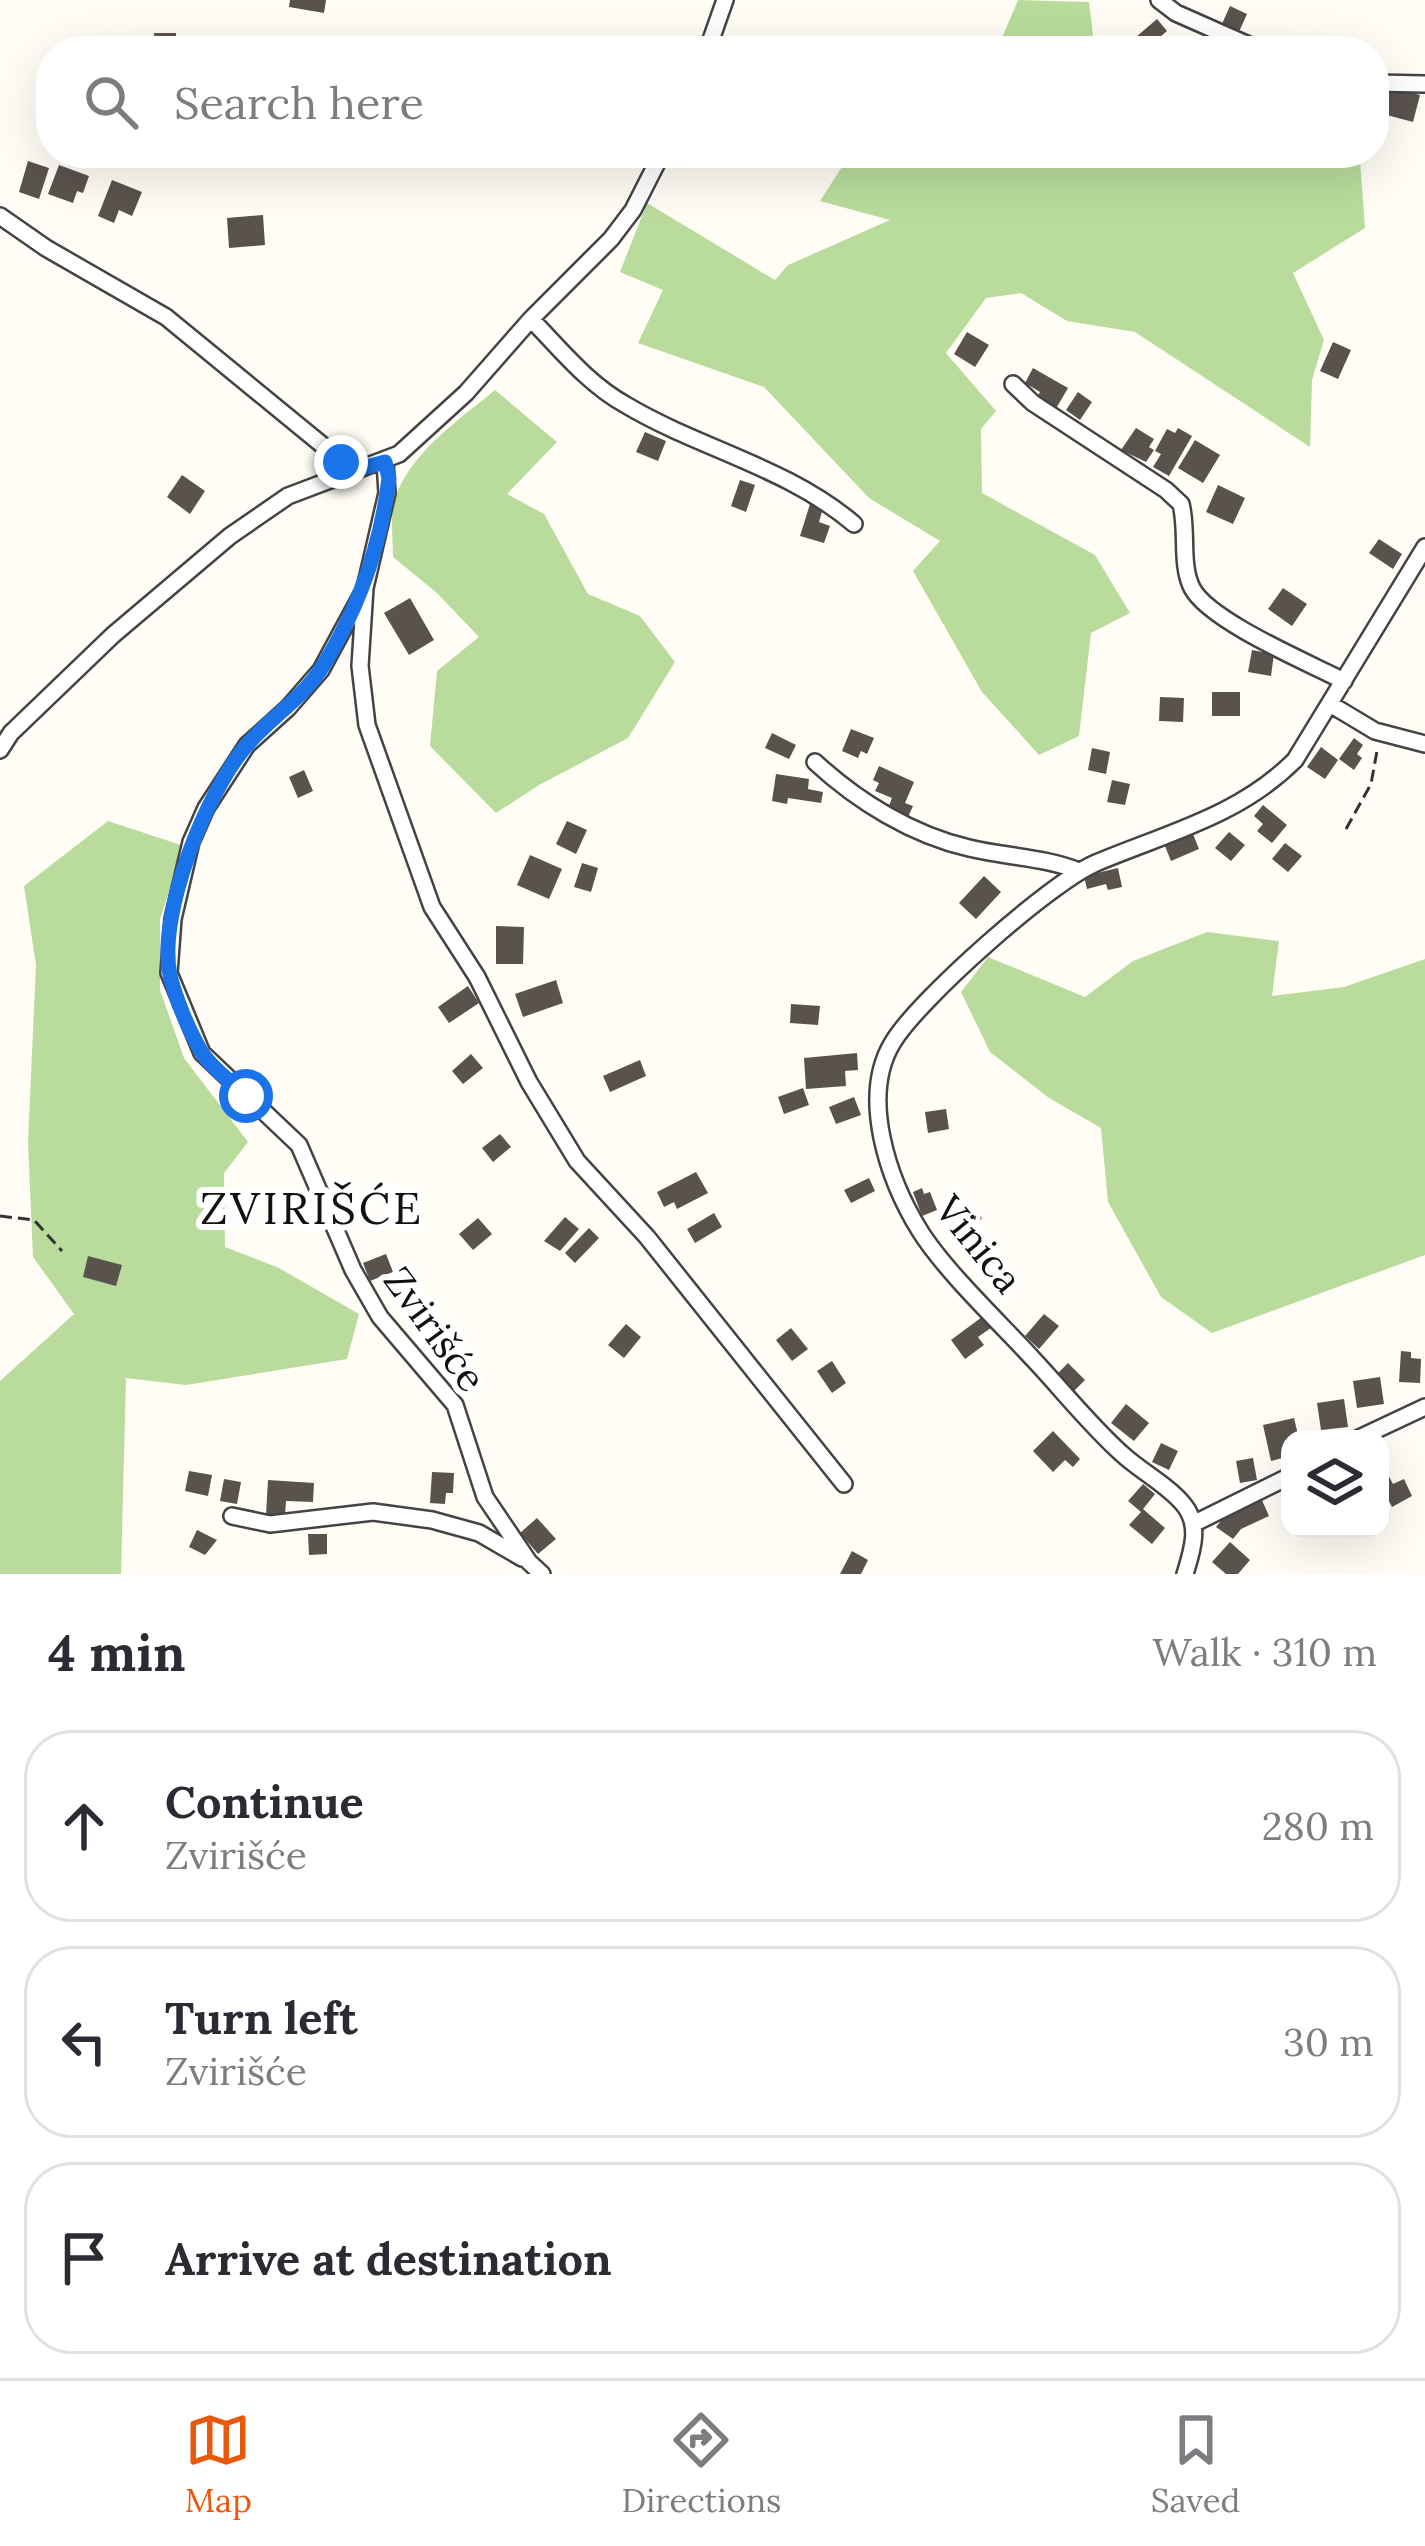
<!DOCTYPE html>
<meta charset="utf-8">
<style>
:root{--surface:#fff;--page:#f2f2f3;--text:#2b2b33;--muted:#7c7c81;--line:#e1e1e2;--accent:#ea580c}
body{margin:0;font-family:Lora,serif;background:var(--page);color:var(--text)}
.controls{position:absolute;right:36px;bottom:36px;display:grid;overflow:hidden;border-radius:24px;box-shadow:0 12px 48px #0002}
.controls button{width:108px;height:108px;display:grid;place-items:center;padding:0;border:0;border-bottom:3px solid var(--line);background:var(--surface);color:var(--text);font:60px sans-serif}
.stop{position:absolute;width:36px;height:36px;margin:-27px;border:9px solid #1a73e8;border-radius:50%;background:#fff}
.stop.end{background:#1a73e8;border-color:#fff;box-shadow:0 3px 12px #0008}
.list{margin:0;padding:0;list-style:none}
h2{display:flex;justify-content:space-between;align-items:center;height:156px;margin:0;padding:0 48px;font-size:51px}
h2 small{font-size:39px;font-weight:400;color:var(--muted)}
.list li{display:grid;grid-template-columns:78px 1fr auto;gap:36px;align-items:center;box-sizing:border-box;height:192px;margin:0 24px 24px;padding:0 24px;border:3px solid var(--line);border-radius:48px}
.list b{display:block;font-size:45px;white-space:nowrap}
.list p{margin:0;font-size:39px;white-space:nowrap;color:var(--muted)}
.list em{font-size:39px;font-style:normal;color:var(--muted)}
.icon{flex:none;width:66px;height:66px;fill:none;stroke:currentColor;stroke-width:2;stroke-linecap:round;stroke-linejoin:round}
.map{position:relative;flex:none;width:1425px;height:1574px;overflow:hidden}
.search{position:absolute;background:var(--surface);box-shadow:0 12px 48px #0002;left:36px;right:36px;top:36px;height:132px;display:flex;align-items:center;gap:30px;box-sizing:border-box;padding:0 42px;border-radius:48px;color:var(--muted);font-size:45px}
.sheet{height:804px;background:var(--surface)}
nav{display:flex;justify-content:space-around;align-items:center;box-sizing:border-box;height:168px;border-top:3px solid var(--line);background:var(--surface);font-size:33px;color:var(--muted)}
nav a{display:grid;justify-items:center;gap:6px}
nav .on{color:var(--accent)}
.map>svg:first-child{display:block}
.forest{fill:#b9dc9c}
.building{fill:#5a524d}
.lines{fill:none;stroke-linecap:round;stroke-linejoin:round}
.minor-casing{stroke:#444;stroke-width:20}
.path{stroke:#333;stroke-width:3;stroke-dasharray:12 6;stroke-linecap:butt}
.minor{stroke:#fff;stroke-width:15}
.route{stroke:#1a73e8;stroke-width:15}
.labels{text-anchor:middle;dominant-baseline:central;stroke-width:12;stroke-linejoin:round;paint-order:stroke}
.street-label{font-size:39px;fill:#111;stroke:#fff}
.quarter-label{font-size:45px;letter-spacing:3px;fill:#111;stroke:#fff}
</style>
<div class="map">
<svg width="1425" height="1574" viewBox="0 0 1425 1574">
<rect width="100%" height="100%" fill="#fffdf5"/>
<path class="forest" d="M1018,0L1089,2L1095,51H1005L1002,38Z
M851,153H1355L1360,160L1365,228L1293,273L1324,340L1312,380L1310,447L1135,332L1067,321L1021,293L986,298L946,353L996,411L981,429L982,493L1095,555L1130,613L1091,633L1079,736L1039,755L982,692L913,571L940,541L869,498L764,387L638,343L663,290L620,272L647,203L775,280L788,265L890,220L820,201Z
M495,390L557,442L507,494L544,514L588,594L640,616L675,662L628,738L539,785L496,813L430,746L437,671L479,637L437,593L393,557C393,540 390,517 394,501C409,453 459,420 495,390Z
M108,821L184,846L160,919V990L184,1058L248,1142L224,1173L225,1247L279,1268L359,1314L347,1359L186,1385L126,1378L121,1574H0V1381L74,1314L33,1257L28,1142L36,965L24,886Z
M1207,932L1279,941L1272,996L1344,987L1425,959V1255L1212,1333L1161,1297L1108,1202L1101,1128L1049,1098L990,1052L961,992L988,957L1085,997L1133,961Z"/>
<path class="building" d="M290,0H326L324,13L289,7Z
M1230,6L1247,14L1238,34L1221,26Z
M1157,19L1167,31L1146,49L1136,37Z
M154,33H176V51H155Z
M1390,87L1420,95L1413,122L1383,114Z
M28,161L49,168L39,199L19,192Z
M59,165L89,176L83,193L77,191L73,203L48,194Z
M112,180L142,192L132,216L119,210L114,223L98,216Z
M263,215L265,245L229,248L227,218Z
M967,332L989,345L975,367L954,354Z
M1333,342L1351,350L1338,379L1320,371Z
M1033,368L1068,388L1054,412L1035,401L1040,392L1025,383Z
M1078,392L1092,402L1080,420L1066,410Z
M1136,428L1154,439L1149,447L1154,450L1146,462L1121,450Z
M1178,428L1192,436L1169,476L1153,467L1161,454L1155,451L1167,429L1175,433Z
M645,432L666,441L658,461L636,452Z
M1195,440L1220,455L1203,483L1178,468Z
M182,475L205,491L190,514L167,497Z
M740,480L755,485L746,512L731,506Z
M1218,485L1245,498L1233,524L1206,512Z
M810,504L823,508L819,522L830,526L824,543L800,536Z
M1379,539L1402,554L1393,569L1369,553Z
M1283,588L1307,604L1292,626L1268,609Z
M410,598L434,640L409,655L384,613Z
M1252,650L1274,654L1271,676L1248,672Z
M1212,692H1240V716H1212Z
M1160,697L1184,698L1183,722L1159,721Z
M851,729L874,738L867,754L861,751L858,758L842,751Z
M772,733L796,745L789,759L765,748Z
M1354,738L1363,745L1357,754L1362,758L1354,770L1339,759Z
M1321,747L1338,760L1325,779L1307,767Z
M1092,748L1110,752L1106,774L1088,770Z
M879,766L914,782L905,803L913,806L908,817L888,808L892,798L875,791L879,783L873,780Z
M304,770L313,791L298,798L289,777Z
M776,774L809,779L808,789L823,792L821,803L788,798L787,804L772,801Z
M1112,780L1130,784L1125,805L1107,802Z
M1263,805L1287,825L1272,843L1257,831L1263,824L1254,816Z
M567,821L587,830L576,854L556,844Z
M1229,832L1245,845L1231,861L1215,848Z
M1193,834L1199,849L1171,861L1165,846Z
M1285,843L1302,856L1288,872L1272,859Z
M530,855L562,869L549,899L517,885Z
M582,863L598,868L591,892L574,887Z
M1118,868L1122,887L1108,890L1106,884L1087,889L1084,876Z
M984,876L1001,892L976,919L959,903Z
M496,926L524,927L523,964H496Z
M556,980L563,1003L523,1017L515,994Z
M468,986L479,1003L449,1023L438,1007Z
M791,1004L820,1006L818,1025L790,1023Z
M857,1053L858,1070L845,1071L846,1086L806,1089L804,1058Z
M471,1054L483,1068L463,1084L452,1071Z
M640,1060L646,1076L610,1092L603,1076Z
M803,1088L809,1105L784,1114L778,1097Z
M854,1097L861,1115L836,1124L829,1107Z
M946,1109L949,1129L928,1133L925,1112Z
M500,1134L511,1147L493,1162L482,1148Z
M696,1172L708,1193L677,1209L674,1202L664,1207L657,1192Z
M869,1178L875,1191L851,1203L844,1190Z
M922,1188L924,1194L930,1192L937,1210L922,1216L913,1192Z
M971,1204L982,1218L964,1237L950,1220Z
M714,1213L722,1227L695,1243L687,1229Z
M565,1217L579,1229L560,1251L544,1241Z
M478,1218L492,1234L473,1250L459,1234Z
M589,1228L599,1238L575,1263L565,1253Z
M386,1254L393,1272L370,1281L363,1263Z
M88,1256L122,1265L116,1286L83,1277Z
M986,1314L995,1325L978,1337L984,1345L965,1359L951,1340Z
M1044,1314L1059,1326L1039,1349L1025,1336Z
M626,1324L641,1337L624,1358L608,1345Z
M791,1328L808,1349L792,1361L776,1340Z
M1401,1351L1411,1352V1358L1421,1359L1420,1383L1399,1382Z
M832,1361L846,1383L832,1393L817,1371Z
M1068,1363L1085,1380L1074,1391L1057,1374Z
M1380,1377L1384,1404L1357,1408L1353,1381Z
M1344,1399L1348,1427L1321,1430L1317,1403Z
M1126,1404L1149,1423L1134,1441L1111,1423Z
M1294,1418L1299,1439H1290V1456L1271,1461L1263,1425Z
M1053,1431L1080,1459L1073,1467L1065,1460L1053,1472L1033,1451Z
M1161,1443L1178,1451L1169,1470L1152,1462Z
M1253,1458L1257,1480L1240,1483L1236,1461Z
M1380,1460L1393,1484L1404,1479L1412,1496L1392,1507L1383,1490L1380,1491Z
M189,1471L212,1475L208,1496L185,1491Z
M432,1472L454,1473L453,1493H446L445,1504L430,1503Z
M224,1479L241,1482L237,1504L220,1501Z
M268,1480L314,1483L313,1502L286,1501L285,1516L266,1515Z
M1143,1484L1155,1494L1143,1509L1165,1528L1152,1544L1129,1525L1141,1512L1128,1501Z
M1261,1498L1269,1516L1241,1529L1233,1539L1216,1527L1227,1513Z
M537,1518L556,1539L538,1554L520,1533Z
M197,1530L217,1540L205,1555L189,1547Z
M308,1534H327V1554L309,1555Z
M1230,1542L1250,1560L1238,1574H1226L1212,1562Z
M852,1551L868,1560L861,1574H840Z"/>
<g class="lines">
<g class="minor-casing">
<path id="minor" d="M1159,0L1176,13L1262,51
M707,51L725,0
M1374,83L1425,84
M0,216L46,248L166,317L332,453L348,472
M531,319C560,349 588,384 626,405C700,449 787,467 854,524
M1013,384L1033,403L1166,490L1181,504C1188,531 1180,564 1192,588C1209,621 1309,663 1344,681
M385,462L387,493L365,588L360,666L367,725L432,907L477,977L529,1082L577,1161L647,1237L844,1484
M361,596L321,670L288,708L247,745L206,808L191,842L173,919L169,973L202,1053L299,1145L353,1270L380,1317L455,1405L485,1497L529,1562L542,1574
M1330,704L1375,731L1425,744
M0,750L11,733L113,635L230,536L288,496L399,454L466,393L531,319L611,239L633,210L662,153
M815,762C857,801 912,835 969,848C1006,857 1044,857 1079,871
M1357,1439L1425,1407
M232,1516L270,1524L373,1512L432,1520L479,1533L522,1558
M1193,1524L1290,1476
M1185,1574C1192,1551 1201,1526 1184,1505C1168,1485 1140,1471 1121,1453C1090,1425 1063,1391 1034,1360C1001,1324 945,1271 920,1231C889,1181 859,1097 893,1042C918,1000 1051,882 1096,863C1167,833 1239,816 1295,760L1425,547"/>
</g>
<path class="path" d="M1346,829L1371,784L1377,751
M0,1216L34,1220L62,1251"/>
<use href="#minor" class="minor"/>
</g>
<g class="lines">
<path class="route" d="M246,1096C232,1082 211,1068 201,1051C189,1031 175,997 170,975C157,914 207,791 247,745C271,717 303,698 323,666C358,609 381,545 389,478L385,462L348,472L341,462"/>
</g>
<g class="labels">
<g class="street-label">
<text transform="translate(979 1244) rotate(51)">Vinica</text>
<text transform="translate(435 1329) rotate(54)">Zvirišće</text>
</g>
<g class="quarter-label">
<text x="312" y="1207">ZVIRIŠĆE</text>
</g>
</g>
</svg>
<div class="controls">
<button><svg class="icon" aria-label="layers" viewBox="0 0 24 24"><path d="M12 4l9 5-9 5-9-5zM3 14l9 5 9-5"/></svg></button>
</div>
<div class="stop" style="left:246px;top:1096px"></div>
<div class="stop end" style="left:341px;top:462px"></div>
<div class="search"><svg class="icon" aria-label="search" viewBox="0 0 24 24"><circle cx="10" cy="10" r="6"/><path d="M15 15l6 6"/></svg>Search here</div>
</div>
<section class="sheet">
<h2>4 min<small>Walk · 310 m</small></h2>
<ul class="list">
<li><svg class="icon" aria-label="ahead" viewBox="0 0 24 24"><path d="M12 20V5M6 11l6-6 6 6"/></svg><div><b>Continue</b><p>Zvirišće</p></div><em>280 m</em></li>
<li><svg class="icon" aria-label="left" viewBox="0 0 24 24"><path d="M17 20v-9H6M10 6l-5 5 5 5"/></svg><div><b>Turn left</b><p>Zvirišće</p></div><em>30 m</em></li>
<li><svg class="icon" aria-label="arrive" viewBox="0 0 24 24"><path d="M6 21V4h12l-3 4 3 4H6"/></svg><div><b>Arrive at destination</b></div></li>
</ul>
</section>
<nav>
<a class="on"><svg class="icon" aria-label="map" viewBox="0 0 24 24"><path d="M3 6l6-2 6 2 6-2v14l-6 2-6-2-6 2zM9 4v14M15 6v14"/></svg>Map</a>
<a><svg class="icon" aria-label="directions" viewBox="0 0 24 24"><path d="M12 3l9 9-9 9-9-9zM9 14v-3h6M13 9l2 2-2 2"/></svg>Directions</a>
<a><svg class="icon" aria-label="saved" viewBox="0 0 24 24"><path d="M7 4h10v16l-5-4-5 4z"/></svg>Saved</a>
</nav>
